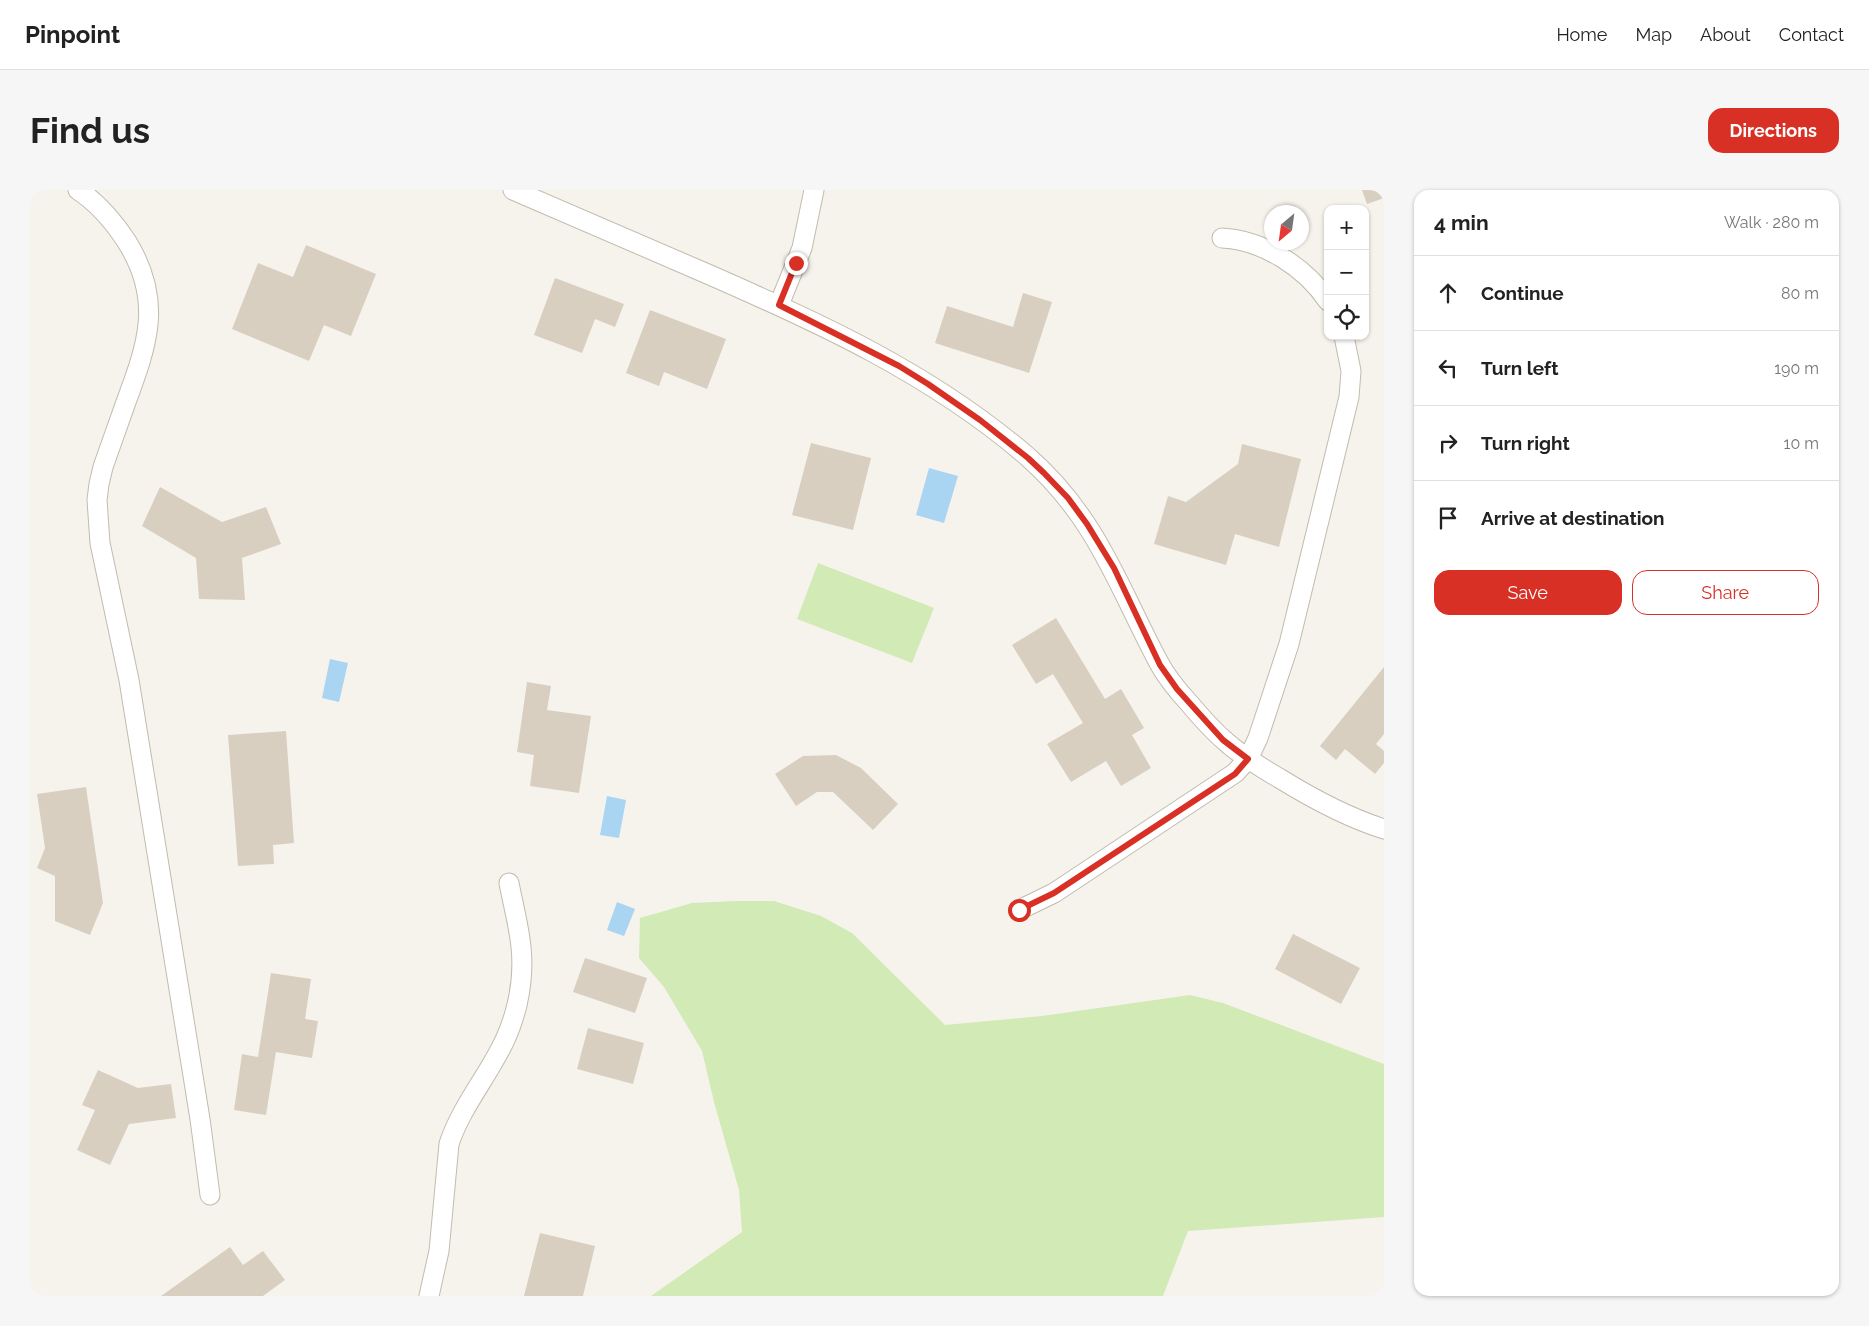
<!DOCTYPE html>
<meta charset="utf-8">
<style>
:root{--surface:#fff;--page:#f6f6f6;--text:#222;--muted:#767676;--line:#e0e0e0;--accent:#d93025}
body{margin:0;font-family:Raleway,sans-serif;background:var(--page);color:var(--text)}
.controls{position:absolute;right:15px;top:15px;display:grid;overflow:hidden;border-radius:10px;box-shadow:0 1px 4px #0004}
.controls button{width:45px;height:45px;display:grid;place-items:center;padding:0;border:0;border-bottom:1px solid var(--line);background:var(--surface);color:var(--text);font:25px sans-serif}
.compass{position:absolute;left:1234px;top:15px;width:45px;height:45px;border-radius:50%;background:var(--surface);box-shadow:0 1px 4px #0004;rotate:209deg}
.stop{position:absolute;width:15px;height:15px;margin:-11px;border:4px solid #d93025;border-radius:50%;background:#fff}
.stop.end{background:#d93025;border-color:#fff;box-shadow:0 1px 5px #0008}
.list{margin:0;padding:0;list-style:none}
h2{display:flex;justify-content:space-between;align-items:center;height:65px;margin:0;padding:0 20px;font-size:21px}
h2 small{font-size:16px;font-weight:400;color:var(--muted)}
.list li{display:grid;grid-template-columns:32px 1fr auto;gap:15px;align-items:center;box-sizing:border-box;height:75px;padding:0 20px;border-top:1px solid var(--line)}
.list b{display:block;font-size:19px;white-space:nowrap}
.list em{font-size:16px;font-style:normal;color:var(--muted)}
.actions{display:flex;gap:10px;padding:15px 20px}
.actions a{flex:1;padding:11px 0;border:1px solid var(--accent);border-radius:15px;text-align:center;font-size:18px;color:var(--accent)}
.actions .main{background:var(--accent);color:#fff}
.icon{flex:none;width:28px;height:28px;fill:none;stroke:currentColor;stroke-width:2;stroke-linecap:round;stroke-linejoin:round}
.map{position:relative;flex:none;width:1354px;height:1106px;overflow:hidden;border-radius:15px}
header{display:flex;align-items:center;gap:30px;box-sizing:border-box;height:70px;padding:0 25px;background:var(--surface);border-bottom:1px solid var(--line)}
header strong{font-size:24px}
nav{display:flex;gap:28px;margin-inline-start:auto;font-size:18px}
.intro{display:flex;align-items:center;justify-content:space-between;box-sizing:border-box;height:120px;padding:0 30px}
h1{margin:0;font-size:35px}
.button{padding:12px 22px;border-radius:15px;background:var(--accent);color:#fff;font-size:18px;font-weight:700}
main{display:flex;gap:30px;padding:0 30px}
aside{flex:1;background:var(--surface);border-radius:15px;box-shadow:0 1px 4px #0004}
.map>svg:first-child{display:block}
.green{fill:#d2eab5}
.water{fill:#a9d4f2}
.building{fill:#d8cfc1}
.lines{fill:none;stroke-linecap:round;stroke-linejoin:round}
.street-casing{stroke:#c2bbae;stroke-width:21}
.street{stroke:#fff;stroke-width:19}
.route{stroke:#d93025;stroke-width:6}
</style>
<header>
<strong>Pinpoint</strong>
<nav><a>Home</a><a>Map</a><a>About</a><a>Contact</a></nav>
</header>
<div class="intro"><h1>Find us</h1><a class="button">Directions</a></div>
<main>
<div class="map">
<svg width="1354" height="1106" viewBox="0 0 1354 1106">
<rect width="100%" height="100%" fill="#f6f3ec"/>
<path class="green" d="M788,373L904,418L882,473L767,429Z
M704,711H744L791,726L822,743L915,835L1012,826L1160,805L1193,813L1354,874V1027L1158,1041L1133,1106H621L712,1042L709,1000L684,912L672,861L634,797L609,768L610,728L662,713Z"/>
<path class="water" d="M899,278L928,286L914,333L886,325Z
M300,469L318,473L309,512L292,508Z
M577,606L596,610L589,648L570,645Z
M587,712L605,719L594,746L577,740Z"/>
<path class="building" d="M1332,0H1354V8L1337,14Z
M276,55L346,84L321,146L294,135L279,171L202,139L228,73L263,87Z
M525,88L594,114L585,137L565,129L552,163L504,145Z
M993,103L1022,112L999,183L905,153L917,116L983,137Z
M620,120L696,149L677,199L634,182L629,196L596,183Z
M781,253L841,268L823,340L762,325Z
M1212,254L1271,269L1249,357L1205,344L1196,375L1124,354L1138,306L1156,312L1208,274Z
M130,297L192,332L236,317L251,354L212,368L215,410L169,409L166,368L112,336Z
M1026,428L1075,509L1091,499L1114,538L1102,545L1121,578L1091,596L1076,571L1041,592L1017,554L1053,533L1023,484L1006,494L982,455Z
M1354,477V544L1346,554L1354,561V573L1345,584L1315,559L1306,570L1290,556Z
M497,492L521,496L517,520L561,526L549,603L500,596L504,565L487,562Z
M256,541L264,653L243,655L244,674L208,676L198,545Z
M806,565L831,578L868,614L843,640L803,602H787L766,616L745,584L773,566Z
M56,597L73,713L60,745L25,731V686L7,678L15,658L7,604Z
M1263,744L1330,778L1311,814L1245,779Z
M555,768L617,788L605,823L543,802Z
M241,783L281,789L275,829L288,831L282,868L246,862L236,925L204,920L212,864L228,867Z
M558,838L614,853L603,894L547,879Z
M68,880L108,898L141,894L146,928L99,934L80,975L47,960L65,920L52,915Z
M510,1043L565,1056L553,1106H494Z
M200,1057L213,1075L233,1061L255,1090L233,1106H131Z"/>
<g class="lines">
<g class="street-casing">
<path id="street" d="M48,0C68,13 84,32 97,52C133,110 118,153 96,212C88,234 81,255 73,277L69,294L67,310L70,353L99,490L170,929L180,1005
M483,0C547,27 610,55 673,82C788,132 902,184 998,267C1067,328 1088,396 1129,473C1137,488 1148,501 1159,513C1170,526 1181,539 1194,550C1210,565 1230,577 1249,588C1283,609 1316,627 1354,639
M1192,48C1233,50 1275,77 1298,111
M749,115L772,58L784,0
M989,720L1024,703L1205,583L1218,569L1228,548L1259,454L1319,207L1321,181L1314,146
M399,1106L409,1061L419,954C429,923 450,896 466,867C485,835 495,795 491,757C489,736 483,714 479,693"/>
</g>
<use href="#street" class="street"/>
</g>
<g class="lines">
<path class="route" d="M766,73L749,115L869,176L898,194L950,230L998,268L1014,283L1038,308L1057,334L1084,378L1130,475L1147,499L1193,550L1218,569L1205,584L1024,703L989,720"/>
</g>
</svg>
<div class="controls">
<button>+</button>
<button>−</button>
<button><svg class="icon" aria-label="locate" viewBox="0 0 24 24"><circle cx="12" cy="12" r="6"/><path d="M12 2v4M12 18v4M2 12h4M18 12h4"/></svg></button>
</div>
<svg class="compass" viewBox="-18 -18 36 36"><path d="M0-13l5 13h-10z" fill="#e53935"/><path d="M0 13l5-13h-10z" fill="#767676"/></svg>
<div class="stop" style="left:989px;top:720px"></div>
<div class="stop end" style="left:766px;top:73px"></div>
</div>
<aside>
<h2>4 min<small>Walk · 280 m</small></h2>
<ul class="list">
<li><svg class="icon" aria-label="ahead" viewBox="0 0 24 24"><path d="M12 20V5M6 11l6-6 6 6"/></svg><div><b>Continue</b></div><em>80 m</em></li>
<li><svg class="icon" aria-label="left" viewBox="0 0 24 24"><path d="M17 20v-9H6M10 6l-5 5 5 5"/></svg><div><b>Turn left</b></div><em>190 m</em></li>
<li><svg class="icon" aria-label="right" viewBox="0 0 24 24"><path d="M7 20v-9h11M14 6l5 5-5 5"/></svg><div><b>Turn right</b></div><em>10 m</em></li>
<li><svg class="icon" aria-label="arrive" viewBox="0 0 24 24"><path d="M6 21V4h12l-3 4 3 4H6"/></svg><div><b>Arrive at destination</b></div></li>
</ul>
<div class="actions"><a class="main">Save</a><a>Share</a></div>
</aside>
</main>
